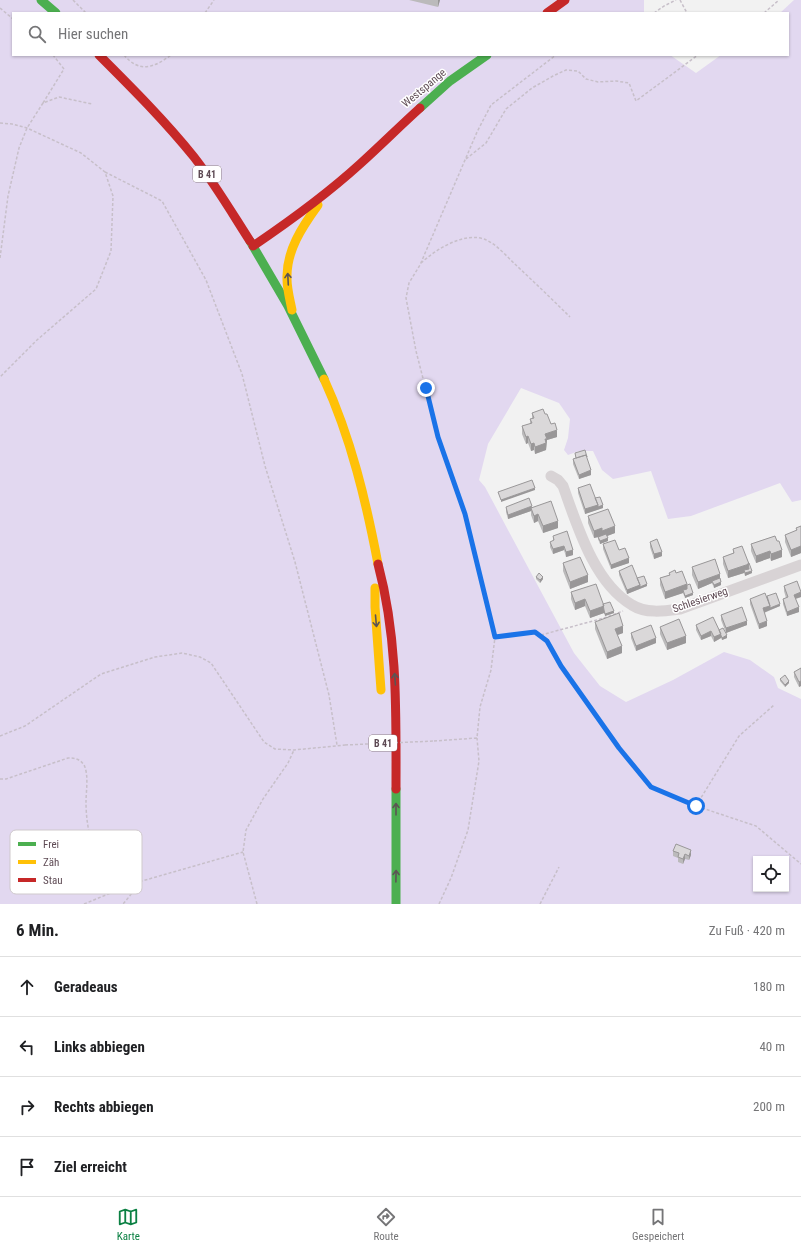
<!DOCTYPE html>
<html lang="de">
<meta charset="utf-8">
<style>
:root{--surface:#fff;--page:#f2f2f2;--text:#202124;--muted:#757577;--line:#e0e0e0;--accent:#0b8043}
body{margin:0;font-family:"Roboto Condensed",sans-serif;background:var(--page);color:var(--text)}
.controls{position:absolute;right:12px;bottom:12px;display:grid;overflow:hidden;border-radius:0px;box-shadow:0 1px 3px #0004}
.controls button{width:36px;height:36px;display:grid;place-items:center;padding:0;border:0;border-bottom:1px solid var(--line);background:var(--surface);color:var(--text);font:20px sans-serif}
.stop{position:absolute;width:12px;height:12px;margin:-9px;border:3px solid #1a73e8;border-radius:50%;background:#fff}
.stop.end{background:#1a73e8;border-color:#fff;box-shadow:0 1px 4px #0008}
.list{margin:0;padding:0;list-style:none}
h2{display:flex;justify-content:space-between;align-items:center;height:52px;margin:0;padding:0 16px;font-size:17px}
h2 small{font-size:13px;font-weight:400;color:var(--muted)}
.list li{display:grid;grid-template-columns:26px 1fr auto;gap:12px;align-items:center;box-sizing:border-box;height:60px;padding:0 16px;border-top:1px solid var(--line)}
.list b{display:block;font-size:15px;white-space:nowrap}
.list em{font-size:13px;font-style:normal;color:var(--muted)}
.icon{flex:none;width:22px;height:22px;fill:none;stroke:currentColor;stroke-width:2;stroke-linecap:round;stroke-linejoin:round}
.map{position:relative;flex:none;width:801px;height:904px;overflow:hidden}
.search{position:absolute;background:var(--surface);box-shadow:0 1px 3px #0004;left:12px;right:12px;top:12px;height:44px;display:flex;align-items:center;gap:10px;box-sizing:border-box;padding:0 14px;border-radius:0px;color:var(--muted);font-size:15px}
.sheet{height:292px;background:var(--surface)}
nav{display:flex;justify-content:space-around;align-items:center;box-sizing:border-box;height:56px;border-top:1px solid var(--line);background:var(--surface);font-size:11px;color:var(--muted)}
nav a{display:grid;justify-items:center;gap:2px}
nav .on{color:var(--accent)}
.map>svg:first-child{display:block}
.green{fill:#e2d8f0;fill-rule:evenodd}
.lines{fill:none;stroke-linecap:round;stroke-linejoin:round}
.path{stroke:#c7bfc9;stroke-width:1.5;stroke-dasharray:3 2;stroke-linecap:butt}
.street{stroke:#d8d3d5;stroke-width:11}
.fast{stroke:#4caf50;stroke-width:9}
.slow{stroke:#ffc107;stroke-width:9}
.jam{stroke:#c62828;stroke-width:9}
.path-bridge{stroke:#c7bfc9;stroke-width:1.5;stroke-dasharray:3 2;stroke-linecap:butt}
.wall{fill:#bbbabb}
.shaded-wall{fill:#999798}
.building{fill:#dad8d9;stroke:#999798}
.oneway{stroke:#5c5454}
.route{stroke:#1a73e8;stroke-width:5}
.labels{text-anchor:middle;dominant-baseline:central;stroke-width:3;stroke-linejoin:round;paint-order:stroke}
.shield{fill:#fff;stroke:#8e8087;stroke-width:1}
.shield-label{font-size:10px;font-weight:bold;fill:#5e4a54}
.street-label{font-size:11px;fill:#5e4a54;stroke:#fff}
.key{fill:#fff;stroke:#cfc9cc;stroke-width:1}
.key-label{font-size:11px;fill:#5e4a54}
</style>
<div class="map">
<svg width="801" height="904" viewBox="0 0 801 904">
<rect width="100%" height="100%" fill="#f2f2f2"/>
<path class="green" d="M0,0H644V13H13V55H670L696,73L721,55H788V13H780L794,0H801V500L792,502L780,483L691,516L668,519L651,471L613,479L602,470L593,451H579L568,455L564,450L568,438L570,419L559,403L521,388L488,444L479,480L485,487L574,653L600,686L626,702L673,680L724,652L750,660L774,677L778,688L801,699V904H0ZM756,859H786V889H756Z"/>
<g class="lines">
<path class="path" d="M73,0L86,13
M680,0L687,13
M0,8L13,19
M205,13L214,0
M654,13L664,6L676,0
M764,13L779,0
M124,55C139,73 154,68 171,55
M43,103L64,69L53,55
M0,123L12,124L27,128L81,153L105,172L113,196L111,251L96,289L37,340L0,377
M466,159L486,143L506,109L532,88L553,76L566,70L578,71L586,79L598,82L616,81L629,83L636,101L698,55
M105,172L162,201L206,280L242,374L265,466L295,562L329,695L337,745
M0,258L8,196L19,148L27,128L43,103L59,97L92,104
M421,263C435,250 463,232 484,239C497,244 507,257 517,266C535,283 553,300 570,317
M541,635L604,618L623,611
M495,637L535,632L547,641L561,666L619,748L651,787L696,806L756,826L801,864
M0,736L25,726L101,674L155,657L182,653L200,657L211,663L264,742L275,749L294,750L345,745
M434,741L477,738L480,707L491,670L495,637L465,514L438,437L416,351L406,298L409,283L420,265L477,132L491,105L556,55
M0,779H6L68,758C75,758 80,759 84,765C89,775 86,791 86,802C86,812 87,822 89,832C92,843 97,851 105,858C113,864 134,870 135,883C135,891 128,898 123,904
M696,806L739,736L774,705
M84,904L135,883L243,852
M257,904L243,852L246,830L263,799L288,763L294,750
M439,904L451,878L468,830L479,761L477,738
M540,904L559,867"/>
<path class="street" d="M551,476L558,480L563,486C577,525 594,583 632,605C646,614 665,611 680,609L801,565"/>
<path class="fast" d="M41,0L56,13
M420,108L450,81L487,55
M250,241L288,306L324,379
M396,904V789"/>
<path class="slow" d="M292,310C290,300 287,289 287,279C286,251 302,227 318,205
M324,379C351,438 366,501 378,564
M375,588V607L381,690"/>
<path class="jam" d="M547,13L565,0
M99,55C132,88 165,121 194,157C215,184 232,213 250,241
M253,246C290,221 327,194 360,164C380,146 400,126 420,108
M378,564C398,639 396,712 396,789"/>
<path class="path-bridge" d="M345,745L434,741"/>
</g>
<path class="wall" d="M409,0H440L438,7Z
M532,413L545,414L557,437L547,440L546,450L535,454L534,450L531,451L528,443L526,444L522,434V426L530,424V419H532Z
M575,453L587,459L591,475L579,479L573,464V459H576Z
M578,488L595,498L603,508L585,514L578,493Z
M506,507L532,508L558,528L543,533L538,521L534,523L531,515V511L508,519L506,512Z
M588,516L615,533L607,536L608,541L600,544L598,539V537L602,536L594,538L588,523Z
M801,526V553L791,557L785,542V535L796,531V528Z
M553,536L573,555L566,557L564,550L553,554L550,547V542L553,541Z
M775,536L782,557L771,561L770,558L756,563L751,551V544Z
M650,542L662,556L654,559L650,547Z
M603,544L619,550L629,563L611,569L603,549Z
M733,549L752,573L745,576L744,573L728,578L723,564V557L733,553Z
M563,563L588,582L570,589L563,571Z
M692,567L720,578L721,585L714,588L712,583L698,589L692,575Z
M619,571L637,578L647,586L627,594L619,575Z
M669,573H676L687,585L693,595L685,598L683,593L665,599L660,585V578L669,575Z
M536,577L543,579L540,583L536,579Z
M784,586L801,591V597L796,599L799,612L787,616L783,604V599L786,598L784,591Z
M571,592L603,604L614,613L605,616L604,613L590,618L585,606L575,610L571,599Z
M767,596L780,606L764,613L767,626L759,629L750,604V599Z
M721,615L747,625L726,633L721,620Z
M595,622L623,633L617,635L622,653L607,659L595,629Z
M696,625L727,638L722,640L721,638L714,642L711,636L701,640L696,630Z
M660,627L686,643L667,650L660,634Z
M631,633L656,643L636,651L631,638Z
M801,668V686L799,687L794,677V672Z
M780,679L789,683L785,687L780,681Z
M673,851L691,855L689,860L685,859L683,864L678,862V858L673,856Z"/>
<path class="shaded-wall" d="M438,0H440L438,7Z
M557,430V437L547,440L546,450L535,454V447L545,434Z
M528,436V443L526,444V437Z
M534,443V450L531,451V444Z
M591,470V475L579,479V475Z
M535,488V490L501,502V500Z
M598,505H603V508L585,514V509Z
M532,506V511L531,508V511L508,519V515Z
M538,514V521L534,523V516Z
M558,521V528L543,533V526Z
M615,526V533L602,538V531Z
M602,528V536L594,538V531Z
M608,538V541L600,544V541Z
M564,546V550L553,554V549Z
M801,546V553L791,557V550Z
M573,550V555L566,557V552Z
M782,550V557L771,561V554Z
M770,551V558L756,563V556Z
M662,552V556L654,559V554Z
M629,558V563L611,569V565Z
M749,564V571L744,570V573L728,578V571Z
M752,571V573L745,576V573Z
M720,574V581H712V583L698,589V582Z
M588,575V582L570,589V582Z
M543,577V579L540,583V580Z
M721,582V585L714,588V585Z
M647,584V586L627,594V590L640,585Z
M687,584V592L683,590V593L665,599V592Z
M801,592V597L794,599V595Z
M693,593V595L685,598V596Z
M585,599V606L575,610V603Z
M780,604V606L770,610V608Z
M604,606V613L590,618V611Z
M770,606V610L763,613V608Z
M799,607V612L787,616V612Z
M614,611V613L605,616V614Z
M747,621V625L726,633V628Z
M767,621V626L759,629V624Z
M623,626V633L615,636V629Z
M711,631V636L701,640V636Z
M721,634V638L714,642V637Z
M727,635V638L722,640V638Z
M686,636V643L667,650V643Z
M656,638V643L636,651V646Z
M622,646V653L607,659V652Z
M789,681V683L785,687V685Z
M801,681V686L799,687V682Z
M691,850V855L689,860V856Z
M685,854V859L683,864V859Z"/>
<path class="building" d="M543,409L545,414H547L551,424L555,423L557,430L545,434L547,439H545L546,443L535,447L534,443L531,444L528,436L526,437L522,426L532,423L530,419L534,418L532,413Z
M585,450L587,457L586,455L576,458L575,453Z
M586,455L591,470L579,475L573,459Z
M532,480L535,488L501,500L498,492Z
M590,484L598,505L585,509L578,488Z
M600,497L603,505L598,507V505L595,498Z
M529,498L532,506L508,515L506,507Z
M551,501L558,521L543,526L538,514L534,516L531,508Z
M608,509L615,526L602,531V528L594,531L588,516Z
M801,526V546L791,550L785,535L797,530L796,528Z
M567,531L573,550L566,552L564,546L553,549L550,542L554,540L553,536Z
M606,534L608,538L600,541L598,537Z
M775,536L777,541H779L782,550L771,554L770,551L756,556L751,544Z
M657,539L662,552L654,554L650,542Z
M615,540L619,550L625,548L629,558L611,565L603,544Z
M742,546L749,564L728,571L723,557L734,553L733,549Z
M580,557L588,575L570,582L563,563Z
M715,559L720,574L698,582L692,567Z
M748,563H749L752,571L745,573L744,570L749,569Z
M632,565L640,585L627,590L619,571Z
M675,570L676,573L682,571L687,584L665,592L660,578L670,575L669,573Z
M539,573L543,577L540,580L536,577Z
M644,576L647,584L640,587V585L637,578Z
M720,578L721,582L714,585L712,581Z
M797,581L801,592L794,595L799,607L787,612L783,599L788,597L784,586Z
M596,584L604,606L590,611L585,599L575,603L571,592Z
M690,584L693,593L685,596L683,590L687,589V585Z
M765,593L770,606L763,608L767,621L759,624L750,599Z
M776,593L780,604L770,608V606L767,596Z
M610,602L614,611L605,614L604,610L603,604Z
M742,607L747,621L726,628L721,615Z
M619,613L623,626L615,629L622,646L607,652L595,622Z
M713,617L721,634L714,637L711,631L701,636L696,625Z
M679,619L686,636L667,643L660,627Z
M651,625L656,638L636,646L631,633Z
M723,628L727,635L722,638L719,630Z
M801,668V681L799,682L794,672Z
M785,675L789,681L785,685L780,679Z
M676,844L691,850L689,856L685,854L683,859L678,857L679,853L673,851Z"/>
<defs><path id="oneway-shaft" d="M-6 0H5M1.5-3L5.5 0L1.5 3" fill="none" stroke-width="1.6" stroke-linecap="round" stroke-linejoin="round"/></defs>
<g class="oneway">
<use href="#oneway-shaft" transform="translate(288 279) rotate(-93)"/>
<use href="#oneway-shaft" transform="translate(376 621) rotate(85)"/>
<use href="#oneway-shaft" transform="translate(395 679) rotate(-94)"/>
<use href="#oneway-shaft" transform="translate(396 809) rotate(-90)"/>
<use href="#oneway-shaft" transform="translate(396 876) rotate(-89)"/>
</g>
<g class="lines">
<path class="route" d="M426,388L438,437L465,514L495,637L535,632L547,641L561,666L619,748L651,787L696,806"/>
</g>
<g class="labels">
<g class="shield">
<rect x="193" y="166" width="28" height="16" rx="3"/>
<rect x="369" y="735" width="28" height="16" rx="3"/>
</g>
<g class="shield-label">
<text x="207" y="174">B 41</text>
<text x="383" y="743">B 41</text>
</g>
<g class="street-label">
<text transform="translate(424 88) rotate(-40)">Westspange</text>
<text transform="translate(700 600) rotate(-19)">Schlesierweg</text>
</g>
</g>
<rect x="10" y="830" width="132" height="64" rx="6" class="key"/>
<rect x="18" y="842" width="18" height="4" fill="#4caf50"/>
<rect x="18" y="860" width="18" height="4" fill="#ffc107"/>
<rect x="18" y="878" width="18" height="4" fill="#c62828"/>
<g class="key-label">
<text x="43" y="848">Frei</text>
<text x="43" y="866">Zäh</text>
<text x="43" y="884">Stau</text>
</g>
</svg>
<div class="controls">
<button><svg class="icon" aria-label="locate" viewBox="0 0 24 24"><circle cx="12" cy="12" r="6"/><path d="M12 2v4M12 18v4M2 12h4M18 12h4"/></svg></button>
</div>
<div class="stop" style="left:696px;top:806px"></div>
<div class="stop end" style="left:426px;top:388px"></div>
<div class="search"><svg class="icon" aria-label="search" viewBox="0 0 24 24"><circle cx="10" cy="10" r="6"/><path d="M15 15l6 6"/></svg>Hier suchen</div>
</div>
<section class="sheet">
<h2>6 Min.<small>Zu Fuß · 420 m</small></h2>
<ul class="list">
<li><svg class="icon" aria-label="ahead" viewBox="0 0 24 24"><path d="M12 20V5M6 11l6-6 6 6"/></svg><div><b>Geradeaus</b></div><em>180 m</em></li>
<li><svg class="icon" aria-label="left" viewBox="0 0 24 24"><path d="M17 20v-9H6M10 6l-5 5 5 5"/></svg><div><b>Links abbiegen</b></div><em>40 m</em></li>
<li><svg class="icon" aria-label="right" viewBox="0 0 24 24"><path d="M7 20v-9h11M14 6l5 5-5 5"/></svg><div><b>Rechts abbiegen</b></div><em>200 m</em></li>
<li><svg class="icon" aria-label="arrive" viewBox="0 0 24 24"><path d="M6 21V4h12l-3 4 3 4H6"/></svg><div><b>Ziel erreicht</b></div></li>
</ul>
</section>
<nav>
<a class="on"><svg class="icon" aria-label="map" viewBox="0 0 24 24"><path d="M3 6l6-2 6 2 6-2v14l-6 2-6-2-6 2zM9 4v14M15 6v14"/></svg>Karte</a>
<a><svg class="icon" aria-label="directions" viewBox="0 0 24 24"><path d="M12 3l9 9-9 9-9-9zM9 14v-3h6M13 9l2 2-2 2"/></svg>Route</a>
<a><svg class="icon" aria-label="saved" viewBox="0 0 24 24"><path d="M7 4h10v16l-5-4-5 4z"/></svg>Gespeichert</a>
</nav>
